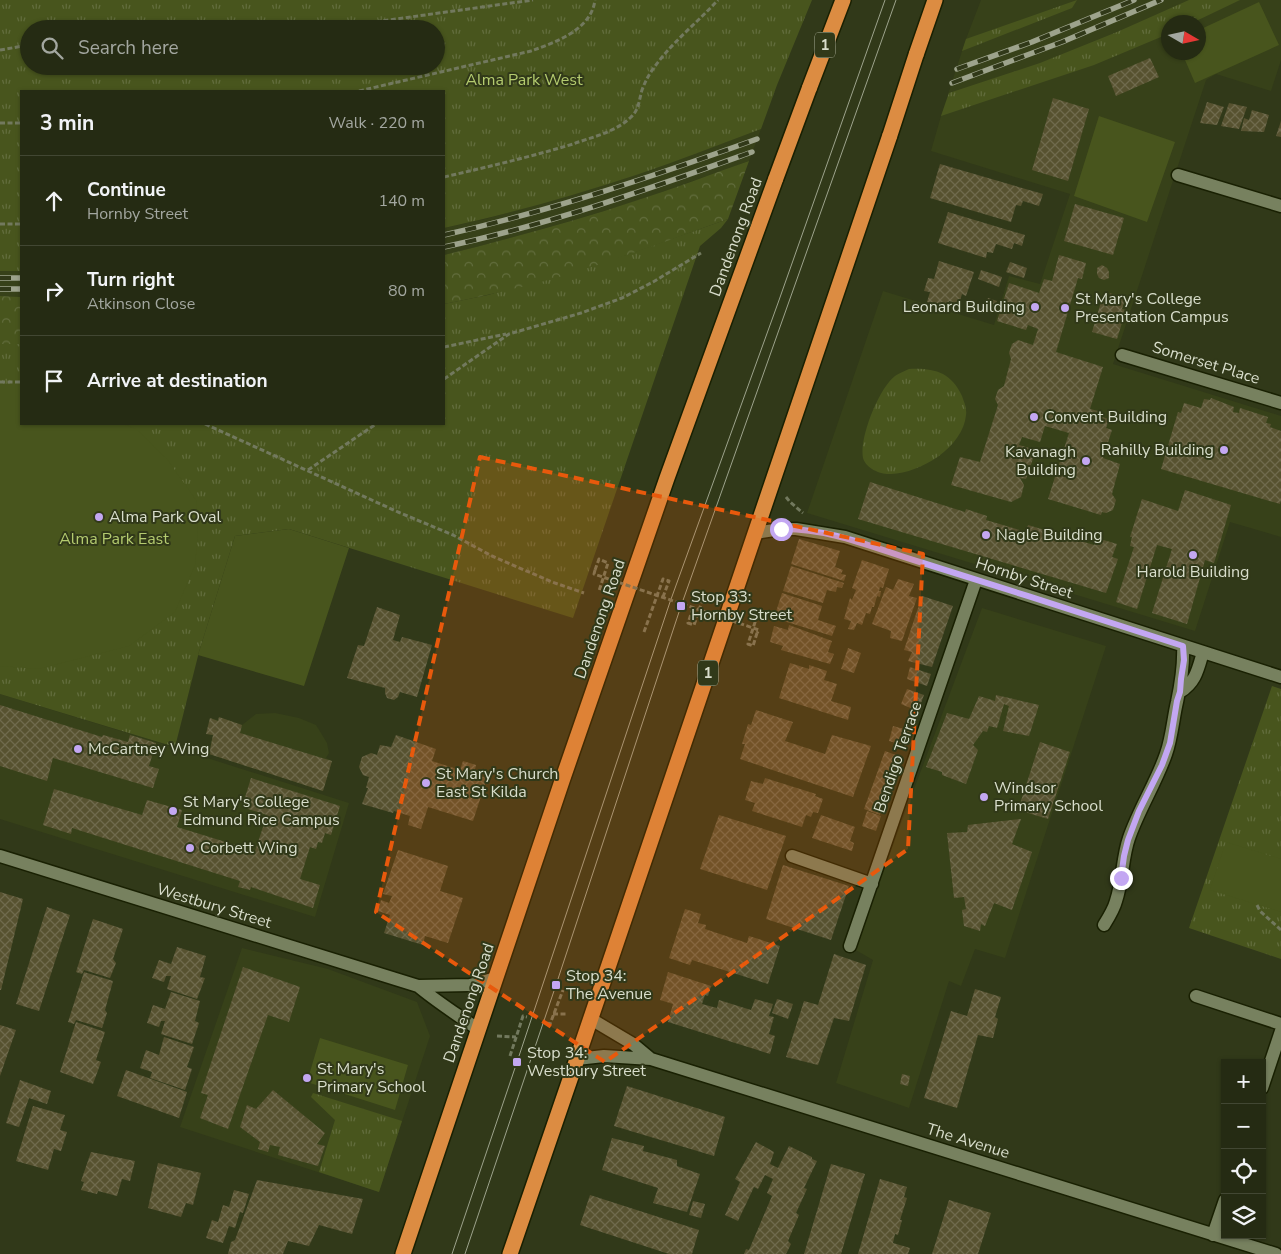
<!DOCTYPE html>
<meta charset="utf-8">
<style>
:root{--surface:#252b13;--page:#313721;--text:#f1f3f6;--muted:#a3a7a0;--line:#424733}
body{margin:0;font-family:"Nunito Sans",sans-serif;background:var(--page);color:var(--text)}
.controls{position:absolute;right:15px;bottom:15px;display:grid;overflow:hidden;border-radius:0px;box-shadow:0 1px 4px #0004}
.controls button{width:45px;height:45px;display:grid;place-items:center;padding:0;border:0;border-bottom:1px solid var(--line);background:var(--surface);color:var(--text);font:25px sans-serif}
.compass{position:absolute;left:1161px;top:15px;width:45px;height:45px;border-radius:50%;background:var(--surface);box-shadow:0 1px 4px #0004;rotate:99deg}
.stop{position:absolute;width:15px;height:15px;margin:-11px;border:4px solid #c3a7f2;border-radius:50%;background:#fff}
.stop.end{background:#c3a7f2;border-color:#fff;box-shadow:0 1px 5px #0008}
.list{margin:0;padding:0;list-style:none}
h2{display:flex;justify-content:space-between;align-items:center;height:65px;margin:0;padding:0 20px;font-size:21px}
h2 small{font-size:16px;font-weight:400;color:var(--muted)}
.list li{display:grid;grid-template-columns:32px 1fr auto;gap:15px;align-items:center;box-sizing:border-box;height:90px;padding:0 20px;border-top:1px solid var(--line)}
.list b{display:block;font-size:19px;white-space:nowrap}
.list p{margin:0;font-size:16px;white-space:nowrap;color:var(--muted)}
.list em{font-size:16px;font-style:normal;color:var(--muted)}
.icon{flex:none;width:28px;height:28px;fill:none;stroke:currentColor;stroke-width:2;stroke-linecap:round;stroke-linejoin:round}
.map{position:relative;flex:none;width:1281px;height:1254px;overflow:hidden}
.search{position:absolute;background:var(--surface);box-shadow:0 1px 4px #0004;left:20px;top:20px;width:425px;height:55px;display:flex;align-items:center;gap:12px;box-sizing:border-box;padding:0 18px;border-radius:28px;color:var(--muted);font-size:19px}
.panel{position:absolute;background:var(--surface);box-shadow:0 1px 4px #0004;left:20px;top:90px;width:425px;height:335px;border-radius:0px}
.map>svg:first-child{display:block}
.built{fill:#374119;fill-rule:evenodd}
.grass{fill:url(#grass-tufts);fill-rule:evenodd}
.forest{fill:url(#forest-crowns)}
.pitch{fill:#48551d}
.building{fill:url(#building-cross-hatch)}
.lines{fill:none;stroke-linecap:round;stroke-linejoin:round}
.minor-casing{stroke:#192002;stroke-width:15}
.highway-casing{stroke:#192002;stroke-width:18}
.path{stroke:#72795e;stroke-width:3;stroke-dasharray:5 2.5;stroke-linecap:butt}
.minor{stroke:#77815f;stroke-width:12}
.highway{stroke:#dc8c42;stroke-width:15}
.tram{stroke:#9da38c;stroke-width:1}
.rail-casing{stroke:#9da38c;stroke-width:5.5}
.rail{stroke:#313919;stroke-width:4;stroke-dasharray:11;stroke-linecap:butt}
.highway-bridge-casing{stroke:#192002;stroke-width:18;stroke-linecap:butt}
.path-bridge{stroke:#72795e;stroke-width:3;stroke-dasharray:5 2.5;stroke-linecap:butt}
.highway-bridge{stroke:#dc8c42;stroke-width:15}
.route{stroke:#c3a7f2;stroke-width:6}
.marked{fill:#e8590c;fill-opacity:0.2;stroke:#e8590c;stroke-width:4;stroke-dasharray:10 6;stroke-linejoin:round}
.poi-dot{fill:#c3a7f2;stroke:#313919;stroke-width:2}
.labels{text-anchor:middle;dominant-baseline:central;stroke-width:4;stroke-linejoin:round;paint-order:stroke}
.shield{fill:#313919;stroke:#a7ac96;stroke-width:1}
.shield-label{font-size:15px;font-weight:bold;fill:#d9decc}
.park-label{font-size:16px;fill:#b4cb6f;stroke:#313919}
.street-label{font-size:16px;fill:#d9decc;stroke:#313919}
.poi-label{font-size:16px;fill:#d9decc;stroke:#313919;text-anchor:start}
</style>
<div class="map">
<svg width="1281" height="1254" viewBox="0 0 1281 1254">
<defs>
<pattern id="grass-tufts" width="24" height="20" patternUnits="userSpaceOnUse" patternTransform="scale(1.25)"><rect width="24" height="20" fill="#48551d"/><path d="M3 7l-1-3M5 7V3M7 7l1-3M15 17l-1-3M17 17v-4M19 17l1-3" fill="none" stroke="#626d3d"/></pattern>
<pattern id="forest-crowns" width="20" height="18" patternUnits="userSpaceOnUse" patternTransform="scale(1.25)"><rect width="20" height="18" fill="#48551d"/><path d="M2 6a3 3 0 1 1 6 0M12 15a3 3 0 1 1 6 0" fill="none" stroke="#626d3d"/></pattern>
<pattern id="building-cross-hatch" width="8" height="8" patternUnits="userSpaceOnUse" patternTransform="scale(1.25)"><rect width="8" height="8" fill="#575230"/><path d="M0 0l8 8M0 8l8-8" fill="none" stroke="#6f6a4d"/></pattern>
</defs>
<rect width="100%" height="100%" fill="#313919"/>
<path class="built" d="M981,0H1281V60L1271,91L1216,74L1206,80L1113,364L1281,416V537L1230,522L1195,631L807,513L883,291L994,325L1009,276L1040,284L1070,194L931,151L941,116L966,39ZM1168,22H1198V52H1168Z
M761,129L749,161L637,201L578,219L500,241L444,255V228L485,219L591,189L640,173Z
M0,271H21V297L0,296Z
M982,608L1106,646L1005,958L975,949L961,986L949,981L909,1108L836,1083L873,960L854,949Z
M0,694L160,743L349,803L315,917L0,819Z
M275,713L299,718L316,725L321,733L327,743L329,753L326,758L332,761L323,791L209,754L213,735L206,734L210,718L218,720L219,717L242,725L256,714Z
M242,948L328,969L417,1002L430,1036L379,1192L180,1127Z"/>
<path class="grass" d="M0,0H812L777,85L761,129C720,144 680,160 639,174C575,195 509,214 444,228V91H21V271H0ZM29,29H436V66H29Z
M1077,0L1072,8L962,51L966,39Z
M1189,0H1240L1194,22H1168V34L1094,65L941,116L949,93L1040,63L1117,32Z
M728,219L721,228L700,246L573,618L289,529L235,536L199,652L175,747L0,694V344H21V424H444V304L488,295L626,255Z
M909,369C934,368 951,372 962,396C964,402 967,408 966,415C963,447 921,473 891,474C882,475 866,469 863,458C859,438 879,388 895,376C899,373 905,371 909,369Z
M1272,686L1281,689V959L1189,928Z
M313,1093L402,1121L379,1192L319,1172L335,1120L311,1097Z"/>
<path class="forest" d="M749,161L728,219C672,239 616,260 559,277C521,288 482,296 444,304V255C508,239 572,222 635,201C673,189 711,174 749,161Z
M0,296L21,297V344H0Z"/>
<path class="pitch" d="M1259,2L1279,45L1195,83L1182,53L1198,52L1199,30Z
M1099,116L1175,142L1147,222L1074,196Z
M0,392H21V424H123L136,429L167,459L196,500L198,534L195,565L175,612L129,646L38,669L0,666Z
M289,529L349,548L304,686L198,655L235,536Z
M1226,842L1281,859V912L1210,890Z
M320,1038L408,1065L395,1110L307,1082Z"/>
<path class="building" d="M1150,58L1159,77L1116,96L1108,76Z
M1053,98L1089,109L1068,181L1032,170Z
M1207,102L1224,107L1217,125L1200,123Z
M1229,103L1247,107L1239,129L1221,126Z
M1252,110L1269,115L1264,132L1241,131L1244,118L1249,120Z
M1281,121V137L1276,136Z
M940,164L1043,194L1039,206L1023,201L1021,206L1016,205L1011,222L930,198Z
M1075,204L1124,218L1113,255L1064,241Z
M948,212L1025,235L1022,246L1014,243L1012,249L996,244L993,253L987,252L986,258L938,243Z
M1059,255L1086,263L1082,279L1078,278L1056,352L1103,367L1090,409L1103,412L1102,417L1109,419L1106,428L1112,430L1103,458L1120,464L1112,494L1116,500L1113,510L1106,513L1102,512L1101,515L1048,499L1069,433L1045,426L1040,442L1022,437L1019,445L1036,450L1026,479L1020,478L1024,485L1021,497L1011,502L951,485L960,457L980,462L998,405L995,399L998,390L1004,386L1011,359L1009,353L1012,344L1018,340L1033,345L1038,329L1028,325L1026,330L997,321L1009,283L1039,293L1044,279L1052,281Z
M939,261L974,272L966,296L962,294L959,304L949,301L947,308L927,302L930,292L924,291L928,278L934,279Z
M1010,262L1027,268L1024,278L1006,272Z
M1102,265L1107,268L1109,272V278L1104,280L1099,278L1097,274V268Z
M981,270L1002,277L999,287L978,279Z
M1110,293L1125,299L1122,309L1126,310L1117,339L1092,332L1101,302L1107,304Z
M988,298L997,301L995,309L985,306Z
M1211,398L1234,407L1233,412L1239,413L1240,408L1268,417L1266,423L1271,424L1270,427L1281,431V500L1280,504L1161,469L1178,412L1181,413L1184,403L1201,408L1204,399L1210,400Z
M870,482L965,512L966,509L987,516L986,520L1026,532L1028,525L1094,545L1097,538L1117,544L1112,557L1118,559L1106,593L858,519Z
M1185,490L1231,505L1214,563L1205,560L1187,624L1152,613L1172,549L1157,545L1137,609L1116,602L1134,547L1130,546L1132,537H1130L1142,499L1178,511Z
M799,539L840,551L835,567L843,570L841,574L846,575L844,581L791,564Z
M862,560L889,569L883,588L880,587L879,591H881L880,597L877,596L874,607H872L870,614L866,613L862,625L857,623L854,630L848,629L851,621L844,619L850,598L852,600L856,590L852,588Z
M791,566L844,583L842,588L837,587L836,592L827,590L823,603L783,591Z
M898,579L914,584L909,596L917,598L902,641L890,638L891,631L872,624L886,587L893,590Z
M782,593L822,606L818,620L836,626L832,636L774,618Z
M922,596L953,606L932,667L908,661L912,652L904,650Z
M377,607L400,615L393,640L400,642L402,637L432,645L417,697L400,692L398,697L394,700L387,698L385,693V688L347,678L358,645L364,646Z
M789,625L832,641L828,652L834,654L830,664L781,650L783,646L770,642L774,626L788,630Z
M848,648L861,653L854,673L841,669Z
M790,663L809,669V665L827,671L824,680L837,684L831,701L851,707L848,720L779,698Z
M910,667L931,674L927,686L907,679Z
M907,689L924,695L918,711L901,704Z
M996,695L1039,705L1029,736L1003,731L1009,706L1004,704L997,728L989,726L987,732L983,731L973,745L978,750L966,784L942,775V772L926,767L947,713L969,719L979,696L995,701Z
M0,705L102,737L103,735L128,742L130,735L156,743L149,766L159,769L153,788L53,758L47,781L0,766Z
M756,710L793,722L785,741L825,754L832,735L871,746L853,797L740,759L745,744H742L748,724L751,725Z
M219,717L242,725L240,733L332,761L323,791L209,754L213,735L206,734L210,718L218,721Z
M893,726L911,731L906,746L889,741Z
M396,735L436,749L432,761L460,770L463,761L476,765L474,774L487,778L473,821L428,807L421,829L408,825L410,816L394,811L393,813L362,804L368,788H366L369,777L363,775L359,767L362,757L371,753L377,755L380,745L391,747Z
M1040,742L1070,752L1048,819L1018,810Z
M885,751L901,757L880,815L864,809Z
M251,778L340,806L331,835L325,833L322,843L318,842L316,849L310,847L300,879L320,885L313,908L251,887L250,890L238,887L240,881L72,828L71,834L43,825L54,789L142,815L147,800L182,810L177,827L255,851L267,815L242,807Z
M765,778L816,794L815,796L823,799L818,813L813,812L811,817L806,815L802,827L752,811L755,803L745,800L751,781L763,784Z
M867,811L881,816L876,831L862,826Z
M719,815L786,836L767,890L700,869Z
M821,815L855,827L850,841L854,843L852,851L812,838Z
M1021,819L1012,844L1032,852L1012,910L994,903L985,926L981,924L980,931L964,926L962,910L966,909L964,897L954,898L947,833L967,832L968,825Z
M398,850L448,866L440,891L463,898L448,943L425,936L423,945L384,933L390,915L378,911L381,900L389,903L392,896L383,894Z
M783,865L849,886L831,940L766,919Z
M0,892L23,899L1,990H0Z
M47,907L70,915L39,1011L16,1004Z
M685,909L701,914L698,923L706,925L705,929L747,943L749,936L780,946L768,984L692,960L690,965L669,958Z
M93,919L123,929L113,959L116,963L110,978L84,970L82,974L76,972Z
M177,947L206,956L200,977L205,978L197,999L167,989L171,976H166L164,982L152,978L159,960L171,964Z
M834,954L866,965L849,1021L834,1018L818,1065L786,1057L804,1001L818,1005Z
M243,967L300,987L289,1022L268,1015L228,1129L200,1118L208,1095L201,1093Z
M84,972L113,981L105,1010L107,1013L102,1028L76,1020L74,1024L68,1022Z
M668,972L711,986L708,996L705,995L702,1004L717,1008L719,1000L751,1010L755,999L773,1004L769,1016L774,1017L769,1034L775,1036L770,1054L668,1022L673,1004L660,1000Z
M975,989L1001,997L995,1017L998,1019L993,1038L978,1035L957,1108L924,1098L951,1011L967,1016Z
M171,992L200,1001L195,1021L199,1023L192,1044L161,1034L165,1021H161L159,1027L147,1023L153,1005L165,1009Z
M777,999L793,1004L788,1019L772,1013Z
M76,1022L105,1032L96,1060L101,1062L93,1084L60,1072Z
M0,1025L16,1030L0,1076Z
M164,1037L194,1047L187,1067L192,1069L185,1090L150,1078L152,1072L140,1068L146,1050L159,1055Z
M126,1070L187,1092L179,1118L117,1096Z
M902,1074L910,1076L908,1086L900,1084Z
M20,1080L51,1091L47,1104L29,1098L19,1127L6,1123Z
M627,1086L725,1117L714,1156L614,1126Z
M273,1090L325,1133L317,1144L325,1146L318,1166L278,1155L280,1147L270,1145L268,1152L258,1149L260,1142L240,1127L247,1105L256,1109Z
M33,1106L65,1115L60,1130L67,1132L61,1151L54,1149L48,1170L16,1161Z
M612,1138L644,1146L643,1151L677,1160V1166L700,1174L687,1212L653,1203L658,1188L602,1170Z
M756,1142L774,1152L770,1164L778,1168L789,1146L812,1157V1159L817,1161L804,1188L807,1189L796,1213L799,1215L788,1241L791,1244L786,1254H744L746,1249L749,1250L772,1196L767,1193L773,1179L765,1175L758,1189L754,1187L738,1221L725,1215L740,1182L735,1179Z
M91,1152L135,1161L130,1181L122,1179L117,1196L98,1191L97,1194L81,1190L84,1182L81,1181Z
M158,1163L201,1173L193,1205L186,1203L181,1217L148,1208Z
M831,1164L865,1174L841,1254H804Z
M880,1179L907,1187L904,1197L907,1198L900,1220H902L898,1235L895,1234L893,1243L910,1248L908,1254H858Z
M257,1180L363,1199L352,1234L319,1225L309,1246L288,1241L283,1254H228L231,1242L235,1240Z
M234,1190L249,1194L243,1213L240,1212L235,1228L229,1226L223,1243L206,1238L212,1220L218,1222L223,1205L229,1207Z
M590,1195L699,1230L692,1254H669L580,1225Z
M949,1200L991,1213L978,1254H932Z
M693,1201L705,1204L701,1218L689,1215Z"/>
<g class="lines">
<g class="minor-casing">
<path id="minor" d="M1178,175L1281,206
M1122,355L1281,403
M755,533L781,529H796L845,537L1281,677
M1180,692C1196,682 1198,669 1203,652
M0,856L418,986L470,985L496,978
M792,856L872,884
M1104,925C1109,917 1114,909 1116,901C1123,880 1122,858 1129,838C1139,809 1156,783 1166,754C1172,737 1173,719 1177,702C1181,683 1184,665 1183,646
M850,946L976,580
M418,986C437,1002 458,1015 479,1030
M1196,996L1281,1024
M591,1019L633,1044L651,1059
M577,1059L604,1056L651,1059L1276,1254
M1262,1088L1281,1031
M1213,1235L1225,1200"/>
</g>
<g class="highway-casing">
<path id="highway" d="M916,55L935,0
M809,89L843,0
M403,1254L562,781L667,478L776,178
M510,1254L577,1059L890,135"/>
</g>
<path class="path" d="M324,29L533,0
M0,50L29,45
M359,91L531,51C556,42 591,30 595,0
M0,123H21
M444,177C487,167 530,157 573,144C592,137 616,132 631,117C639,110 639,100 642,90C645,82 648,76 653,69C671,43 697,23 718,0
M0,224H21
M444,347L506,334
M444,379L509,334L581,313L622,298L653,282L701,253
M0,382H21
M205,424L398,512L453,535L492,556L552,582L584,593
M308,470L376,424
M786,497L790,502L803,513
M595,570L599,559L608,563L599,591
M693,608L688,623L694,625L704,595
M644,632L663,579L669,581L663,597
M757,633L753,646L748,644L758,613
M1257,905L1260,911L1281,930
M553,1014H568
M547,1023L550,1024L563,990
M497,1036L516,1037
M510,1056L523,1016L527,1017"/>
<use href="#minor" class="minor"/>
<use href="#highway" class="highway"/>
<path class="tram" d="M452,1254L517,1062L670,602L778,303L885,0
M465,1254L556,985L681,606L896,0"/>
<g class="rail-casing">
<path id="rail" d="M957,69L1032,42L1134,0
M952,83L1062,42L1161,0
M444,235C551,211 654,176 757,139
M444,247C549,225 651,188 752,152
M0,278H21
M0,289H21"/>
</g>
<use href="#rail" class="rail"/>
<g class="highway-bridge-casing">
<path id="highway-bridge" d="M890,135L916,55
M776,178L809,89"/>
</g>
<path class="path-bridge" d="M595,570L594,574L759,630L757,633"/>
<use href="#highway-bridge" class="highway-bridge"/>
</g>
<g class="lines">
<path class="route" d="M781,529C831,528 876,549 923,563C1010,590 1096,618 1183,646L1184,660L1181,679L1180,692L1177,701L1170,743L1162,765L1139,811L1128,840L1124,856L1121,878"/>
</g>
<path class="marked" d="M480,457L923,554L908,849L605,1062L376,912Z"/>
<g class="poi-dot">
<circle cx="1035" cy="307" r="5"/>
<circle cx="1065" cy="308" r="5"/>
<circle cx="1034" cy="417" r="5"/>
<circle cx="1224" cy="450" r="5"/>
<circle cx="1086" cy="461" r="5"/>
<circle cx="99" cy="517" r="5"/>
<circle cx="986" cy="535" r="5"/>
<circle cx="1193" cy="555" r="5"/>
<rect x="676" y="601" width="10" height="10" rx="2.5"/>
<circle cx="78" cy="749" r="5"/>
<circle cx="426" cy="783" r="5"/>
<circle cx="984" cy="797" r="5"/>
<circle cx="173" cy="811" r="5"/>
<circle cx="190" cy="848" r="5"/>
<rect x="551" y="980" width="10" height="10" rx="2.5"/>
<rect x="512" y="1057" width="10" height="10" rx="2.5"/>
<circle cx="307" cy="1078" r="5"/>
</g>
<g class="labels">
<g class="shield">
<rect x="815" y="32.5" width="20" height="25" rx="4"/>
<rect x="698" y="660.5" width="20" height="25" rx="4"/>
</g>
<g class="shield-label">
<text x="825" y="45">1</text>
<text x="708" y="673">1</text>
</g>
<g class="park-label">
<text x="524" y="80">Alma Park West</text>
<text x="114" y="539">Alma Park East</text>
</g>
<g class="street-label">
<text transform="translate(736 237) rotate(-70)">Dandenong Road</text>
<text transform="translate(1206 363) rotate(17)">Somerset Place</text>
<text transform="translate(1024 578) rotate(18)">Hornby Street</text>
<text transform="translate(600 619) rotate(-71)">Dandenong Road</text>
<text transform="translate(898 757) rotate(-71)">Bendigo Terrace</text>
<text transform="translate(214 906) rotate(17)">Westbury Street</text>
<text transform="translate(469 1003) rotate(-71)">Dandenong Road</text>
<text transform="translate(968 1141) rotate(17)">The Avenue</text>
</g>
<g class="poi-label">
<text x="1075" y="299">St Mary's College<tspan x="1075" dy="18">Presentation Campus</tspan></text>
<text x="1025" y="307" text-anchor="end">Leonard Building</text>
<text x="1044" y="417">Convent Building</text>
<text x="1214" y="450" text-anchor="end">Rahilly Building</text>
<text x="1076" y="452" text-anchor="end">Kavanagh<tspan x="1076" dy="18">Building</tspan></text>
<text x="109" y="517">Alma Park Oval</text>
<text x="996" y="535">Nagle Building</text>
<text x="1193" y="572" text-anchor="middle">Harold Building</text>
<text x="691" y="597">Stop 33:<tspan x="691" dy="18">Hornby Street</tspan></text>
<text x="88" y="749">McCartney Wing</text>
<text x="436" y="774">St Mary's Church<tspan x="436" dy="18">East St Kilda</tspan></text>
<text x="994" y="788">Windsor<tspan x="994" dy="18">Primary School</tspan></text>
<text x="183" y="802">St Mary's College<tspan x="183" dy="18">Edmund Rice Campus</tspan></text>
<text x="200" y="848">Corbett Wing</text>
<text x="566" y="976">Stop 34:<tspan x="566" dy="18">The Avenue</tspan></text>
<text x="527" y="1053">Stop 34:<tspan x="527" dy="18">Westbury Street</tspan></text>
<text x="317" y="1069">St Mary's<tspan x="317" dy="18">Primary School</tspan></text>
</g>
</g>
</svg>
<div class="controls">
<button>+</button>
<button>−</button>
<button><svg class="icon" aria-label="locate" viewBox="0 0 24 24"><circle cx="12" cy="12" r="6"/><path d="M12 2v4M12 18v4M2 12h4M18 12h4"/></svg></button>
<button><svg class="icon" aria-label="layers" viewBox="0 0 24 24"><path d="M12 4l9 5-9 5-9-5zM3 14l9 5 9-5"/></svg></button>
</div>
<svg class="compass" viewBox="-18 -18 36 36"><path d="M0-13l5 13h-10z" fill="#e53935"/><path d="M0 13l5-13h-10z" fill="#a3a7a0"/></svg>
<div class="stop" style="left:781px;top:529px"></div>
<div class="stop end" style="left:1121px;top:878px"></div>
<div class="search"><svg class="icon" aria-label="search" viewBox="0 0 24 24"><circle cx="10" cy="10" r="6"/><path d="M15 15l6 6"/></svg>Search here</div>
<section class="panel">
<h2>3 min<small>Walk · 220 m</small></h2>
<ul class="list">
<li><svg class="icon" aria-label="ahead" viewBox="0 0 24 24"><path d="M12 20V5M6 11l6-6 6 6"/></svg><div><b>Continue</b><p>Hornby Street</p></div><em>140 m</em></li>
<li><svg class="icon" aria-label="right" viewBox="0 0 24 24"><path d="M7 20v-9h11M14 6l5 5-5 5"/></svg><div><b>Turn right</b><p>Atkinson Close</p></div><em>80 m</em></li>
<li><svg class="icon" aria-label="arrive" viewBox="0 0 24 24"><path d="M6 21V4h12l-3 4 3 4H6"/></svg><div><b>Arrive at destination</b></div></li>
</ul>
</section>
</div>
